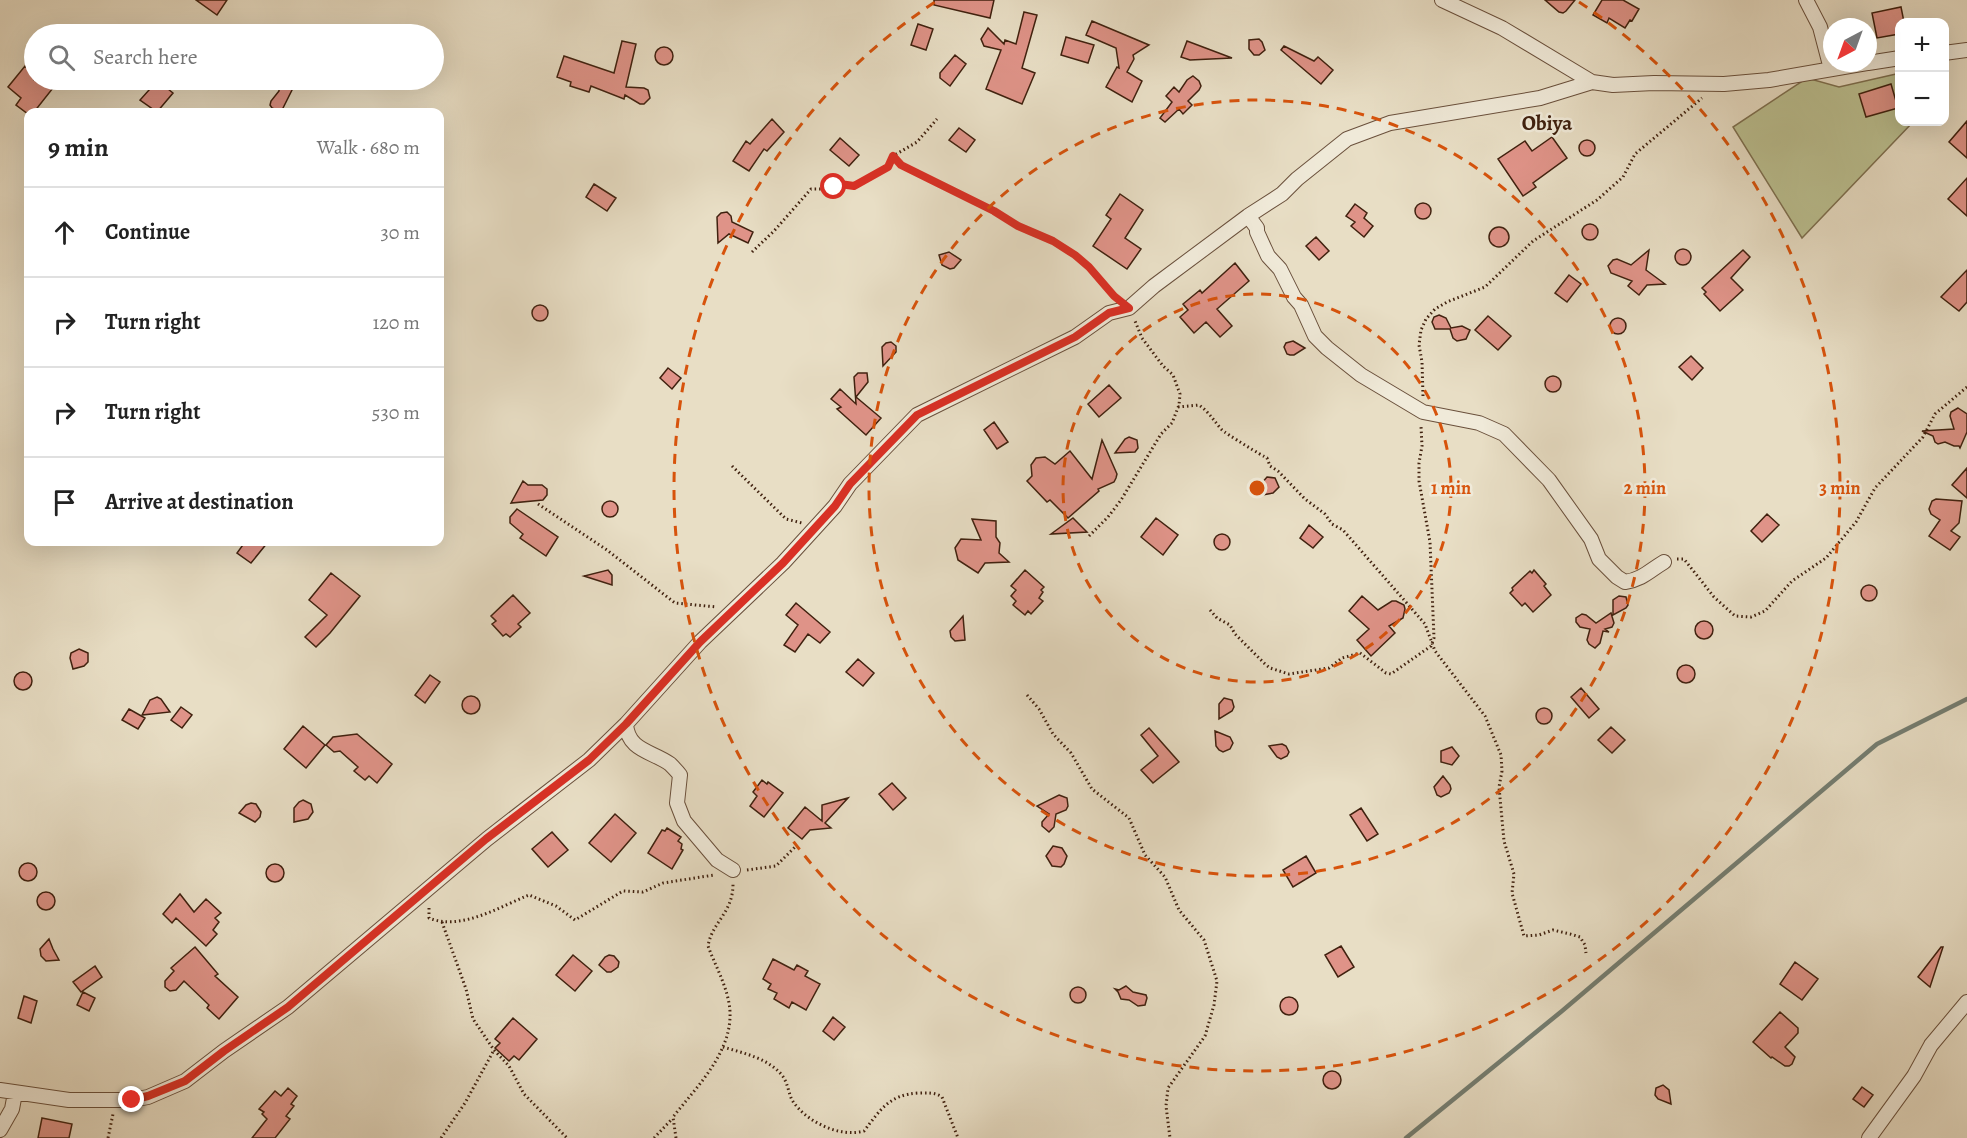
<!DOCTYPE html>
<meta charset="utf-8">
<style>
:root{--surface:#fff;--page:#f6f6f6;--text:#222;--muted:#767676;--line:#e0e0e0}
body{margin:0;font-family:Alegreya,serif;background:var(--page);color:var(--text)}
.controls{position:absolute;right:18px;top:18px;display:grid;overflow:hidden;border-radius:12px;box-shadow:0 6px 24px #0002}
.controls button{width:54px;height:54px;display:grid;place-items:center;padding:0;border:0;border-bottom:2px solid var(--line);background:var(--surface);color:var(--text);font:30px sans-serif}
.compass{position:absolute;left:1823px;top:18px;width:54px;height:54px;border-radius:50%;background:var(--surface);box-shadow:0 6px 24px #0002;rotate:221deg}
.stop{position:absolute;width:18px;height:18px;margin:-14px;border:4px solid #d93025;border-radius:50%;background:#fff}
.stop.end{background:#d93025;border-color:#fff;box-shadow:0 2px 6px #0008}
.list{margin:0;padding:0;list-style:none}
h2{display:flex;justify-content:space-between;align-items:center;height:78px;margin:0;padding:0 24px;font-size:26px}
h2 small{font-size:20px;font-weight:400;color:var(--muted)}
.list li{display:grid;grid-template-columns:39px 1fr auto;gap:18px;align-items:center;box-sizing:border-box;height:90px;padding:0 24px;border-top:2px solid var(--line)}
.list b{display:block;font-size:22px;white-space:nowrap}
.list em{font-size:20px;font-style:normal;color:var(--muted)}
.icon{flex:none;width:33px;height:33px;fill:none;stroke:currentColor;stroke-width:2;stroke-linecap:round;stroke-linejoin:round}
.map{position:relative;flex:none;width:1967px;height:1138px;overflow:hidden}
.search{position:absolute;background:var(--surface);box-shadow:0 6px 24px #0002;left:24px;top:24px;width:420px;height:66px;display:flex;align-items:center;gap:15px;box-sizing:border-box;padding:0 21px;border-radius:33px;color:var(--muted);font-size:22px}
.panel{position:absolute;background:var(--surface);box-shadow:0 6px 24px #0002;left:24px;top:108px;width:420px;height:438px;border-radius:12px}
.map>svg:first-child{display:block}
.green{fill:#bbc091;stroke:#7e7050;stroke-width:1.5}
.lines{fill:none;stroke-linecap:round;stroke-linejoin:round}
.stream{stroke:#747e72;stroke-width:4.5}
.building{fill:#df9388;stroke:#40210f;stroke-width:1.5}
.minor-casing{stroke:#6a503c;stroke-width:16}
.path{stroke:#40210f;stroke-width:3;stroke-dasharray:1.5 3;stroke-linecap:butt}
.minor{stroke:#f0ead9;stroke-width:14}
.route{stroke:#d93025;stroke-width:8}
.ring{fill:none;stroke:#d7530c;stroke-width:3;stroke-dasharray:10 8}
.labels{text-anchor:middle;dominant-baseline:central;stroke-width:5;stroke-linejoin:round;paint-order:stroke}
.quarter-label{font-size:21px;font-weight:bold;fill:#40210f;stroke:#f0ead9}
.centre{fill:#d7530c;stroke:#f0ead9;stroke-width:3}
.ring-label{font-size:18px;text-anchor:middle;font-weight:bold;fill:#d7530c;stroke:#f0ead9;stroke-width:5;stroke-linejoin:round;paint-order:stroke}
</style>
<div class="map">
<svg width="1967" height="1138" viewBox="0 0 1967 1138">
<rect width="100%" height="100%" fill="#e8dec5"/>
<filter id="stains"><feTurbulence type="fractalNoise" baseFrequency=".00333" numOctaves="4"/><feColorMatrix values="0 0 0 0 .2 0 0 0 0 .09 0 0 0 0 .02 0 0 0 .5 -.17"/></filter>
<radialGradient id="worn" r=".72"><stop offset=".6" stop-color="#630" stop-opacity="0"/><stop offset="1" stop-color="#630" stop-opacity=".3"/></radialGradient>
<path class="green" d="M1896,74H1899L1900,122H1913L1802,238L1733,127L1807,78L1839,87Z"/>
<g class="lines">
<path class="stream" d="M1406,1138L1562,1011L1877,744L1967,699"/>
</g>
<path class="building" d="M196,0H227L217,15Z
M934,0H994L990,18L934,5Z
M1545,0H1575L1566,11L1563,13L1559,12Z
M1602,0H1623L1639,9L1632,21L1630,20L1625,28L1609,18L1607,23L1593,15Z
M1901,7L1904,22H1899V34L1877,38L1872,13Z
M1024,12L1037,15L1022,68L1035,73L1022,104L986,89L1001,50L984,46L981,39L988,28L1004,44L1005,40L1016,44Z
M1092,21L1149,45L1133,55L1134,59L1127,72L1142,81L1132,102L1106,87L1117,67L1119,68L1116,48L1086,35Z
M918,24L933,29L926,50L911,45Z
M1066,37L1094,45L1088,63L1061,55Z
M1259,39L1262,42L1265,50L1259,55H1254L1249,49V40Z
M622,41L636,44L626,87L644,88L648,90L650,98L644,104H640L625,95L624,99L591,86L589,92L570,86L571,82L557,77L564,56L614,73Z
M1187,41L1232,58L1190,60L1181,57Z
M1284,46L1314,61L1318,57L1333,70L1321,84L1281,50Z
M655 56a9 9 0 1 1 18 0a9 9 0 1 1-18 0Z
M955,55L966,64L950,86L940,78V73Z
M25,66L34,74V80H42L53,88L34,112H28V114L16,105L21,98L8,87Z
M1193,76L1199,81L1201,86L1199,90L1188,101L1192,105L1183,114L1179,109L1165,122L1160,118L1172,102L1166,96L1174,87L1179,92L1187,80Z
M158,80H176L168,89L173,93L157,112L140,100Z
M284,80H297L281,112L272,108L270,105L271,101L279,91V88Z
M1891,84L1898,108L1866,117L1859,94Z
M772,119L784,132L767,151L764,149L749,171L733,161L746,141L750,144Z
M1967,121V158L1949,142Z
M959,128L975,140L966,152L949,140Z
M1552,137L1567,158L1533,183L1536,187L1523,196L1498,159L1525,141L1532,151Z
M840,138L859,155L849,166L830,150Z
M1579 148a8 8 0 1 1 16 0a8 8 0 1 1-16 0Z
M1967,178V216L1948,199Z
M594,184L616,198L607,211L586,197Z
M1120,194L1143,210L1125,238L1141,249L1127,269L1093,246L1111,219L1106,215Z
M1415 211a8 8 0 1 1 16 0a8 8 0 1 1-16 0Z
M1355,204L1367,213L1364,218L1373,226L1364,237L1351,226L1355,222L1346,216Z
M727,212L731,216L732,222L753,232L748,243L729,234L718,243L717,217L721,213Z
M1582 232a8 8 0 1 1 16 0a8 8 0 1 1-16 0Z
M1489 237a10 10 0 1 1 20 0a10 10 0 1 1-20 0Z
M1316,237L1329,251L1319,260L1306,246Z
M1675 257a8 8 0 1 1 16 0a8 8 0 1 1-16 0Z
M1649,250L1646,270L1665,284L1647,285L1639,295L1628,286L1632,281L1611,273L1608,266L1613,260L1617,259L1631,265Z
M1743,250L1750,257L1731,278L1743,290L1720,311L1704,294L1706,292L1702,288Z
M949,252L961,260L954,268L950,269L942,265L939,255Z
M1235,263L1249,281L1217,309L1232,326L1220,337L1206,322L1194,333L1180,317L1188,310L1183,304L1200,290L1202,293Z
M1967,270V302L1959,311L1941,297Z
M1569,275L1581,284L1567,302L1555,293Z
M532 313a8 8 0 1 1 16 0a8 8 0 1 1-16 0Z
M1439,315L1446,318L1451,328L1462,326L1470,330L1466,339L1457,341L1453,338L1450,329H1435L1432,322L1434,317Z
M1488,316L1511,336L1498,350L1475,330Z
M1610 326a8 8 0 1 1 16 0a8 8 0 1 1-16 0Z
M1293,341L1305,348L1294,355H1290L1287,354L1284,347L1286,343Z
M891,342L896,346V352L883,366L882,347L886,343Z
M1691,356L1703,368L1692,380L1679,367Z
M668,368L681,378L672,389L660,378Z
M858,373H867L868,382L856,397L881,418L866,435L837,409L841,407L831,399L840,389L856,404L854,377Z
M1545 384a8 8 0 1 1 16 0a8 8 0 1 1-16 0Z
M1109,385L1121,398L1099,417L1088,404Z
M1958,408L1967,414V432L1960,448L1959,446H1954L1945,442L1938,444L1935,442L1933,436L1922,431L1954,429L1950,416L1951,412Z
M994,422L1008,442L997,449L984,430Z
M1129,437L1137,440L1138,448L1135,452L1115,453L1125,439Z
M1102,440L1117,474L1116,478L1114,482L1098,489L1099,491L1068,518L1050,500L1047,502L1027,481L1032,476L1031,465L1036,458L1045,457L1055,464L1070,451L1092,479Z
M1967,468V498L1952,485Z
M1267,477L1275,478L1279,487L1273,493L1262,495L1261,484Z
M523,481L528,485H542L547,489V495L543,500L511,503Z
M1936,499L1962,501L1959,523L1951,531L1960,537L1950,550L1929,536L1940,520L1931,514L1929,509L1932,501Z
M602 509a8 8 0 1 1 16 0a8 8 0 1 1-16 0Z
M517,509L558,537L546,556L520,538L523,534L510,523V517Z
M1767,514L1779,525L1762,542L1751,531Z
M1073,518L1087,532L1051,534Z
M1156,518L1178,535L1163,555L1141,537Z
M972,519L996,521V537L1000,543L999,553L1009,562L985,563L978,573L958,560L955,548L961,539L981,540Z
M1309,525L1323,537L1313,548L1300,538Z
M1214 542a8 8 0 1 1 16 0a8 8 0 1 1-16 0Z
M245,542H268L251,563L237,553Z
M608,570L612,575V585L584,576Z
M1025,570L1044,587L1041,590L1043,592L1039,598L1043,601L1031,614L1028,611L1025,615L1013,605L1016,601L1011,596L1016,590L1011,586Z
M1534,570L1546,584L1544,586L1551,595L1533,612L1525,603L1522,606L1510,593L1513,590L1512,588L1530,571L1532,573Z
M331,573L360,596L330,633L316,647L305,637L327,615L309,600Z
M1861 593a8 8 0 1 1 16 0a8 8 0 1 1-16 0Z
M513,595L530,613L518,624L521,627L510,637L506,634L503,636L492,624L496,621L491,616Z
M1362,596L1378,610L1392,601H1396L1404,605L1405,609L1403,618L1389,626L1395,633L1371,656L1357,640L1369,629L1349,611Z
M1619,596L1626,597L1628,605L1626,608L1613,615V600Z
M796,603L830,632L820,643L808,634L795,652L784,645L798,625L786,615Z
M1611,613L1614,623L1612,627L1605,629L1609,632L1603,631L1600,643L1595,648L1589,644L1587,640L1590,629L1580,627L1576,622V618L1582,614L1586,615L1596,623Z
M963,616L965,640L955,641L951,637L950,631Z
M1695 630a9 9 0 1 1 18 0a9 9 0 1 1-18 0Z
M79,649L88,653V662L84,666L73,669L70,658L71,653Z
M858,659L874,673L863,686L846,672Z
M1677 674a9 9 0 1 1 18 0a9 9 0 1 1-18 0Z
M14 681a9 9 0 1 1 18 0a9 9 0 1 1-18 0Z
M430,675L440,682L425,703L415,695Z
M1581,688L1599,709L1589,718L1571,697Z
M462 705a9 9 0 1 1 18 0a9 9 0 1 1-18 0Z
M157,697L161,699L170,712L142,715L150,700Z
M1224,698L1232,700L1234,707L1232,711L1219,719V704Z
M181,707L192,715L182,728L171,720Z
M1536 716a8 8 0 1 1 16 0a8 8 0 1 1-16 0Z
M129,709L145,718L138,729L122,720Z
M303,726L325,745L306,768L284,749Z
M1611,727L1625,740L1612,753L1598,740Z
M1149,728L1179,762L1153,783L1141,770L1158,756L1141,735Z
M1215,731L1230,737L1233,743L1230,749L1223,752L1219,750L1216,746Z
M357,734L392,764L377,783L369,776L365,780L354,771L358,767L340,751L334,752L326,745L333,737Z
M1282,744L1286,746L1289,752L1287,756L1281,759L1277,757L1269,746Z
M1452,747L1459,756L1452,765L1441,762V751Z
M1443,776L1450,785L1451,789L1449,793L1441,797L1437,795L1434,787Z
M762,780L767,784L768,782L783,793L764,817L750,806L757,796L753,792Z
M892,783L906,798L893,810L879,794Z
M1059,795L1067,798L1068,806L1066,810L1056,814L1054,827L1049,832L1042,826V822L1049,814L1037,806Z
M848,798L825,823L831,828L810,830L802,839L788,828L805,807L822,821V805Z
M303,800L311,804L313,812L308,819L294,822V808L299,802Z
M251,803L256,804L261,812L260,817L255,822L239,813L246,805Z
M1361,808L1378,834L1367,841L1350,815Z
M615,814L636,833L611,862L589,843Z
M667,828L681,837L678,841L682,844L681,849L683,850L672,869L648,853L662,830L665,831Z
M552,832L568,850L548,867L532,849Z
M1053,846L1062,848L1067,856L1064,864L1061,867L1052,866L1046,856Z
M1306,856L1316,873L1293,887L1283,870Z
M19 872a9 9 0 1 1 18 0a9 9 0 1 1-18 0Z
M266 873a9 9 0 1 1 18 0a9 9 0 1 1-18 0Z
M37 901a9 9 0 1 1 18 0a9 9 0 1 1-18 0Z
M180,894L194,912L206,899L221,913L215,918L219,922L213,930L217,934L206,946L176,918L172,923L163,914Z
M49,939L53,949L59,960L46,961L41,956L40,949Z
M1341,946L1354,967L1338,977L1325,955Z
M195,947L218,974L215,976L238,997L219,1019L207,1008L209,1005L184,981L176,990L170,991L165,987V981L174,971L171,968Z
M1941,947H1943L1930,987L1918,977Z
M573,955L592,971L575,991L556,975Z
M609,955L614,956L619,962L618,967L611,972H607L599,965L605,957Z
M773,959L794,970L797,965L808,971L805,976L820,984L806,1010L792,1002L789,1008L774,999L777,993L768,989L771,984L763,979Z
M1795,962L1818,979L1802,1000L1780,984Z
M95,966L102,977L81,992L73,982Z
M1126,986L1133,992L1146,995L1147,998L1145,1005L1138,1006L1129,1000L1121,999L1118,992L1115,989L1119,990Z
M1070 995a8 8 0 1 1 16 0a8 8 0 1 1-16 0Z
M83,992L95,998L89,1011L77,1005Z
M24,996L37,1001L31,1023L18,1018Z
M1280 1006a9 9 0 1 1 18 0a9 9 0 1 1-18 0Z
M1780,1012L1798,1028V1033L1785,1047L1795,1057L1792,1064L1789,1066H1785L1772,1057L1771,1058L1753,1042Z
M833,1017L845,1027L834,1040L823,1031Z
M513,1018L537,1039L519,1060L514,1056L509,1061L495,1048L500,1043L495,1039Z
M1323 1080a9 9 0 1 1 18 0a9 9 0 1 1-18 0Z
M1663,1085L1669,1090L1671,1104L1658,1099L1655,1095L1656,1088Z
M1862,1087L1873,1095L1864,1107L1853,1099Z
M288,1088L297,1096L291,1104L294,1106L286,1116L290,1119L275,1138H252L267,1119L262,1114L264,1112L259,1109L275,1091L281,1096Z
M42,1118L72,1124L69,1138H38Z"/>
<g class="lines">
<g class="minor-casing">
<path id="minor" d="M1442,0L1502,28L1592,82
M1806,0L1820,27L1831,69
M1944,53L1967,50
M1868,63L1900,58
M1248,216L1257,228V232L1268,256L1280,269L1294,297L1301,305L1315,336L1327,348L1361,375L1423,412L1479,423L1504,434L1549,480L1591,539L1599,559L1617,577L1625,582C1643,579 1649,571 1664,562
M626,724C628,751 652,751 670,764C673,767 677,771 680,775L677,803L684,821L717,860L733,870
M0,1090L69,1100H132L148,1097L185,1081L224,1051L288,1007L487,839L589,760L626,724L700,642L783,563L835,506L850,484L917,415L1075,337L1109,313L1129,308L1154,286L1248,216L1282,194L1297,179L1347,139L1390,123L1540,98L1592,82L1613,85L1654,83L1724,84L1769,80L1867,63
M0,1130L12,1109L15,1093
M1869,1138L1914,1076L1931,1045L1967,1002"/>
</g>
<path class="path" d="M893,156L901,165L995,211L1018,226L1053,241L1075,255L1089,267L1116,298
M752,252L774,231L811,189H825L840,184L854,186L888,167L893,156L917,142L937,119
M1423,396L1422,362L1419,345L1421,330L1426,319L1435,309L1447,302L1485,287L1533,241L1597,200L1623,177L1635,154L1702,98
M1178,407L1199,405C1209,412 1214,421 1222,430C1225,433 1264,457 1267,458L1270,466L1278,471L1305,499L1325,514L1332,524L1343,530L1425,624L1435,651L1485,716L1501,755L1502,771L1499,787L1504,841L1514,874L1512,893L1524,936L1539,935L1553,930L1570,934L1580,937L1585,945L1586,953
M732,466L786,519L802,523
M538,504L607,550L675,603L717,607
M1089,536L1108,517L1121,500L1161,434L1172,423L1179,405L1180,394L1173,375L1163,366L1142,338L1135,321
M1677,559H1684L1714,597L1735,616L1751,617L1765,611L1792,581L1826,558L1856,522L1875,488L1923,437L1935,414L1967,387
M1210,610L1217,618L1230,625L1235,634L1265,664L1270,668L1289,674L1329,668L1342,658L1360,653L1386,673L1391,674L1431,646L1434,638L1430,542L1419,481V463L1422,446L1421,426
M1027,695L1039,709L1053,734L1071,753L1092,789L1129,818L1145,855L1165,877L1179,910L1204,940L1217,981L1214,1005L1205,1036L1168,1088L1166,1106L1170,1138
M747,870L776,866L796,846
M429,908V918C461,931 499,907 529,895L556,906L575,920L623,891L643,892L663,883L714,875
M442,922L466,989L473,1019L494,1050L509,1066L524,1094L567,1138
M723,1047C743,1053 767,1058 781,1074C788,1082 788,1092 792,1100C805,1121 839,1138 864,1131C881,1109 889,1095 918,1093C927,1093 935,1092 942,1097L958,1138
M108,1138L113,1114
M441,1138L465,1103L494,1050
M654,1138L672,1119
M676,1138L673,1117C698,1085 737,1048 729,1003C725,982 715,965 708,946C712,922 733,913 733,884"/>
<use href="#minor" class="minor"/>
</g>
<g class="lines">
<path class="route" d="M132,1100L148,1096L185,1081L224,1051L288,1007L486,839L589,760L626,724L700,642L783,563L835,506L850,484L917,415L1075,337L1109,313L1129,308L1114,296L1089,267L1075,255L1053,241L1018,226L994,211L901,165L893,156L888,167L854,186L840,184L834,187"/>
</g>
<g class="ring">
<circle cx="1257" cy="488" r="194"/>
<circle cx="1257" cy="488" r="388"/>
<path d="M1579 2A583 583 0 1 1 935 2"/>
</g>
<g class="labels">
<g class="quarter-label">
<text x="1547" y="123">Obiya</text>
</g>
</g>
<circle cx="1257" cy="488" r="9" class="centre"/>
<g class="ring-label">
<text x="1451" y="494">1 min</text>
<text x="1645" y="494">2 min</text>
<text x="1840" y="494">3 min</text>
</g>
<rect width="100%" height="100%" filter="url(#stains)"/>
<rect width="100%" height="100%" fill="url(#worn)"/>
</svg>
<div class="controls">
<button>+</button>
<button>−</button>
</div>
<svg class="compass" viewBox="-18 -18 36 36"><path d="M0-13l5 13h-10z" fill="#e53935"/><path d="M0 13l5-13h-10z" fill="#767676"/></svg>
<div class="stop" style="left:834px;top:187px"></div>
<div class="stop end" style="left:132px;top:1100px"></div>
<div class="search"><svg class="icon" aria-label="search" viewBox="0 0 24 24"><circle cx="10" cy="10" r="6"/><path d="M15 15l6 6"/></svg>Search here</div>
<section class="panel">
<h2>9 min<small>Walk · 680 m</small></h2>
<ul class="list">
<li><svg class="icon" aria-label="ahead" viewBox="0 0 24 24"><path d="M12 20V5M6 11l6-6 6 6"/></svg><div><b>Continue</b></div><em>30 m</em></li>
<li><svg class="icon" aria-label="right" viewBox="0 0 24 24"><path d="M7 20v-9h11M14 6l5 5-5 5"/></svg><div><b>Turn right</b></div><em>120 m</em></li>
<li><svg class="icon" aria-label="right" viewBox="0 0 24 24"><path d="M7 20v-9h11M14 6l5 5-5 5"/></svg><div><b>Turn right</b></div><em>530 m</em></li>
<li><svg class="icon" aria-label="arrive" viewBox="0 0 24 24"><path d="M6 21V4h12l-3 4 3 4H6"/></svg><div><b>Arrive at destination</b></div></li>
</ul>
</section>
</div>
